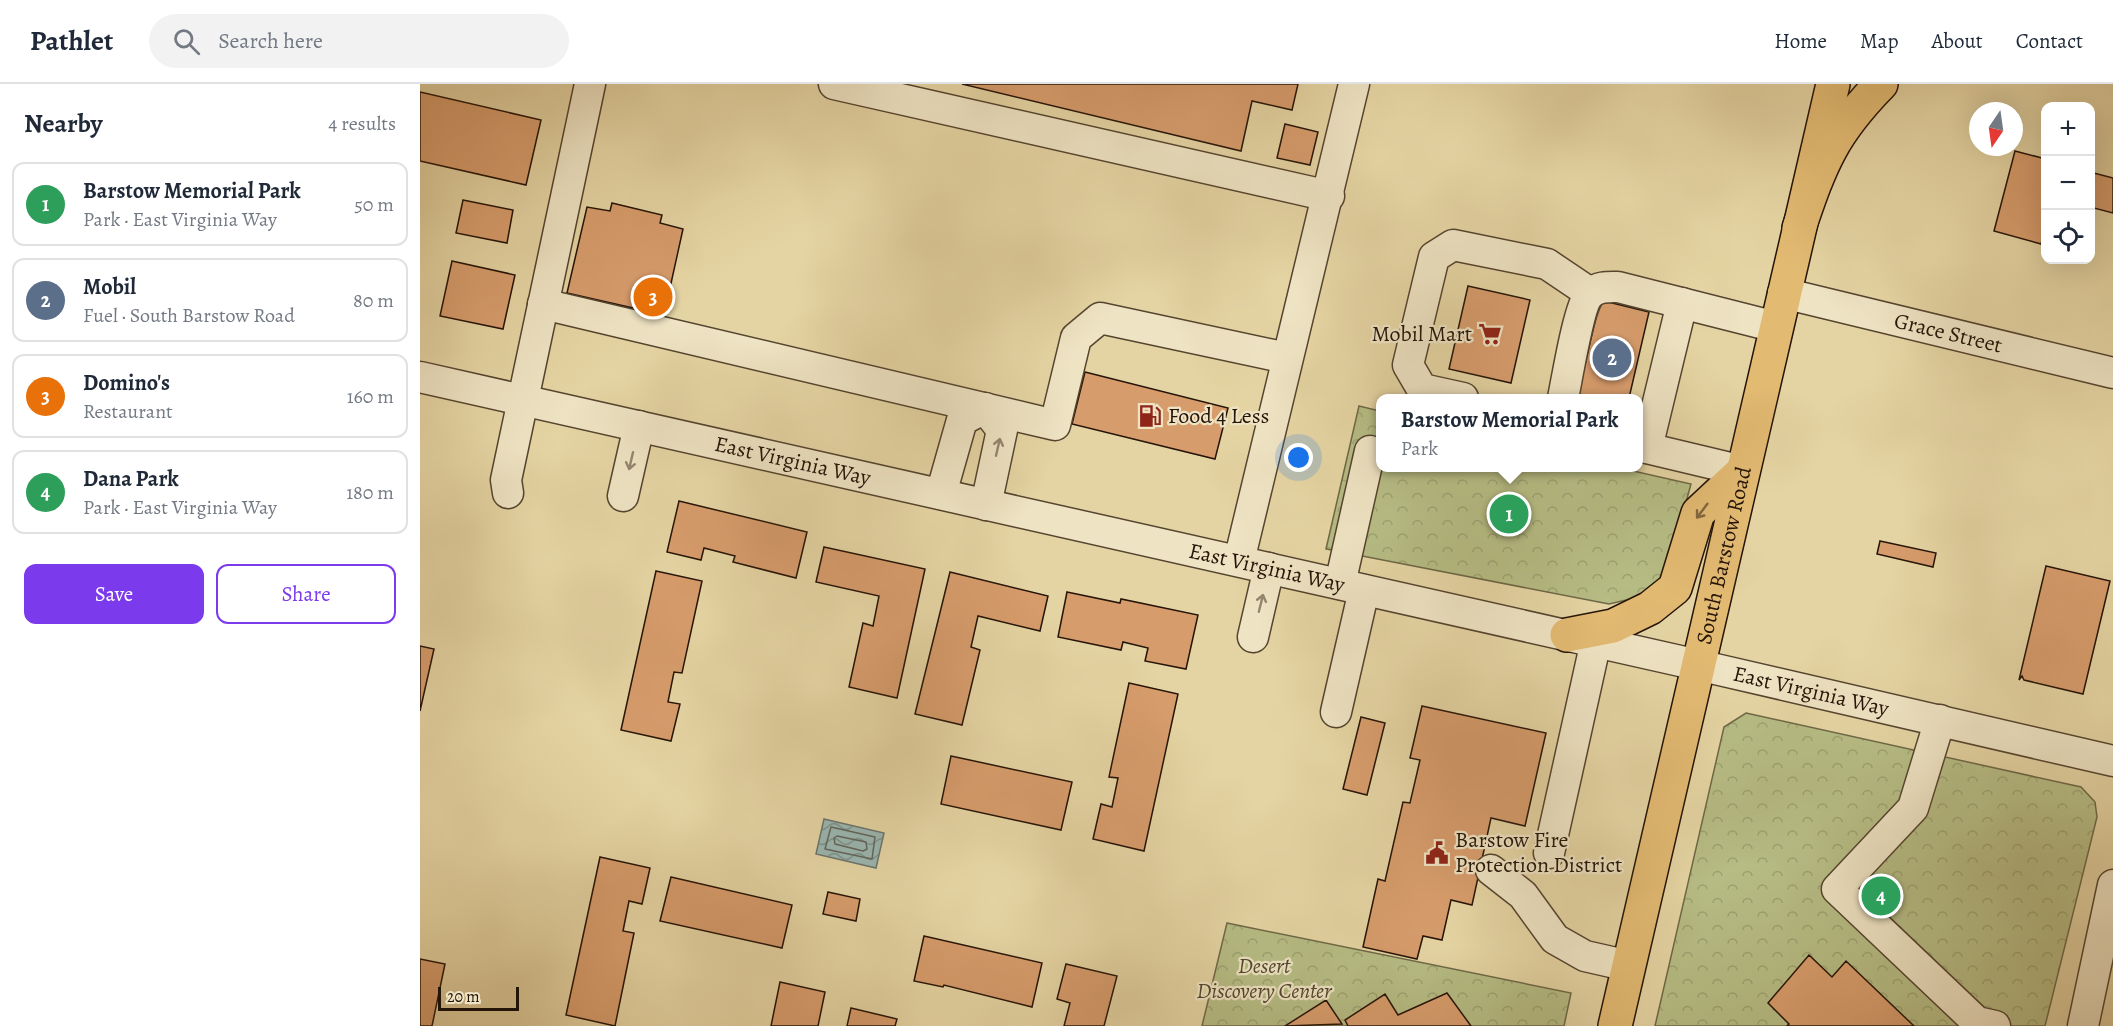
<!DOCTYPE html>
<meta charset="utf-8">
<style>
:root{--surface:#fff;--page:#f2f2f3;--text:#1f2937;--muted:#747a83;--line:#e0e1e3;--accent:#7c3aed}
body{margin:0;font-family:Alegreya,serif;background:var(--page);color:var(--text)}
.controls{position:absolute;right:18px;top:18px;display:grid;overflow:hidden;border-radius:12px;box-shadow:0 6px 24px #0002}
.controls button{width:54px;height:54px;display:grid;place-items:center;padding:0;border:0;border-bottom:2px solid var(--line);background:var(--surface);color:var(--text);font:30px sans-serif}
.compass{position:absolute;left:1549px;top:18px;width:54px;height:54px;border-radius:50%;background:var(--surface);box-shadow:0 6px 24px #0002;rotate:193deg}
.scale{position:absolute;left:18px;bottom:15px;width:81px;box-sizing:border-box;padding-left:6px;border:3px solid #251408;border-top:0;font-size:16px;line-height:21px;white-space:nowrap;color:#251408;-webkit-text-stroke:4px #eee3c3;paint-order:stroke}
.you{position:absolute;left:879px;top:374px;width:21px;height:21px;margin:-15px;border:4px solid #fff;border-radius:50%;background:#1a73e8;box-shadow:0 0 0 9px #1a73e833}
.badge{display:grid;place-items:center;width:39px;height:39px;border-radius:50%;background:var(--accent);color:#fff;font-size:20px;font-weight:700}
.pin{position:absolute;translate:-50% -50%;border:3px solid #fff;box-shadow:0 2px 6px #0006}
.popup{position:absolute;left:956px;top:310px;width:267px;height:78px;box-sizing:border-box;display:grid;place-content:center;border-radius:12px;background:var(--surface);filter:drop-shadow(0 2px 4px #0005);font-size:20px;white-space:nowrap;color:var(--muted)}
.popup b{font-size:22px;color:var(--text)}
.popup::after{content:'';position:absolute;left:50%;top:100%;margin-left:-12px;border:12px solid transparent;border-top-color:var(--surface)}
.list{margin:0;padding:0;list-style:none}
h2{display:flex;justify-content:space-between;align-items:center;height:78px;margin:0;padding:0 24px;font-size:26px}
h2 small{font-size:20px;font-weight:400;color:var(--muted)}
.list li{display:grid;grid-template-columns:39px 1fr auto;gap:18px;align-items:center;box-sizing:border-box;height:84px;margin:0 12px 12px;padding:0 12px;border:2px solid var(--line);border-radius:12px}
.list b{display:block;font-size:22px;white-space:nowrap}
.list p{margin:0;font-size:20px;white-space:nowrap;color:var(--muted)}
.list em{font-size:20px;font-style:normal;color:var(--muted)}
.actions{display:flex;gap:12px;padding:18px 24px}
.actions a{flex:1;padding:14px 0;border:2px solid var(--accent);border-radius:12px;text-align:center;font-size:21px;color:var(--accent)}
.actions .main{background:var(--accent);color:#fff}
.icon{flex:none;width:33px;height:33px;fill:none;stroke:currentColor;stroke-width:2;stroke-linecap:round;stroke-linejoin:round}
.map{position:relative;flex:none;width:1693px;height:942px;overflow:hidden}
header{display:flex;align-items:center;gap:36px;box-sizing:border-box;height:84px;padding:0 30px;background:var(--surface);border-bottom:2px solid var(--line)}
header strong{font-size:28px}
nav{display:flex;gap:33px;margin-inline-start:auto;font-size:21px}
.search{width:420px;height:54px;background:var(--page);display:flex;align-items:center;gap:15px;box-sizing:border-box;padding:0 21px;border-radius:33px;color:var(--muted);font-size:22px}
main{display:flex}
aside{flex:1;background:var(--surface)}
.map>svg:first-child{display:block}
.forest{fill:url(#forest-crowns);stroke:#6e6846;stroke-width:1.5}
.water{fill:url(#water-waves);stroke:#6b756d;stroke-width:1.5}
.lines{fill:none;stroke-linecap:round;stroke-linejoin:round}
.shore{stroke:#60655c;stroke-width:1.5}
.building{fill:#d79c6c;stroke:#251408;stroke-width:1.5}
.minor-casing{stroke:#55442f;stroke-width:33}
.major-casing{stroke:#251408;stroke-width:36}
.highway-casing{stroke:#251408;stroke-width:36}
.minor{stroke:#eee3c3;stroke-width:30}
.major{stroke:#e2ba72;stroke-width:33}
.highway{stroke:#e2ba72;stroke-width:33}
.oneway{stroke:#94866f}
.oneway2{stroke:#84673d}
.labels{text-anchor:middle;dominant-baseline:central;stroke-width:4.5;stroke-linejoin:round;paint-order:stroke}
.street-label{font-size:22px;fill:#251408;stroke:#eee3c3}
.poi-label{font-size:22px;fill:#251408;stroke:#eee3c3;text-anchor:start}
.park-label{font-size:22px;font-style:italic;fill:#50462d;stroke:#eee3c3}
</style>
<header>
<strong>Pathlet</strong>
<div class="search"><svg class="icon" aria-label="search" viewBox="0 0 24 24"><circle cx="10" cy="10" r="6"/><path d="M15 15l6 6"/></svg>Search here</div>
<nav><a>Home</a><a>Map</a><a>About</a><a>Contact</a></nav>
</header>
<main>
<aside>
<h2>Nearby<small>4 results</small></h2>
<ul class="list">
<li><span class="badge" style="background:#2e9e5b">1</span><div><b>Barstow Memorial Park</b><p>Park · East Virginia Way</p></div><em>50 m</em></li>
<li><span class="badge" style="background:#5c6f8a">2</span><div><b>Mobil</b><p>Fuel · South Barstow Road</p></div><em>80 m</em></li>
<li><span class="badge" style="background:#e8710a">3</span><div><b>Domino's</b><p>Restaurant</p></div><em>160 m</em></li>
<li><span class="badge" style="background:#2e9e5b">4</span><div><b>Dana Park</b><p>Park · East Virginia Way</p></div><em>180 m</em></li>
</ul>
<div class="actions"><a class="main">Save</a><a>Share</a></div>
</aside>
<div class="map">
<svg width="1693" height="942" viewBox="0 0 1693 942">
<defs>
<pattern id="forest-crowns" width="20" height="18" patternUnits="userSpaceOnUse" patternTransform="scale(1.5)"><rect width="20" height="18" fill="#b6bc84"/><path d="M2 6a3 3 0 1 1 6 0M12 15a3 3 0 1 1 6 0" fill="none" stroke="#9ca170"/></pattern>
<pattern id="water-waves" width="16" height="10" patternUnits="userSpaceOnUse" patternTransform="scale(1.5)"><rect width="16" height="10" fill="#9ab6b1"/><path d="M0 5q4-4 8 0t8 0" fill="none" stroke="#7d938e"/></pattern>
</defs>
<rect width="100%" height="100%" fill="#e5d4a3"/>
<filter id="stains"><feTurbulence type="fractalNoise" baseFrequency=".00333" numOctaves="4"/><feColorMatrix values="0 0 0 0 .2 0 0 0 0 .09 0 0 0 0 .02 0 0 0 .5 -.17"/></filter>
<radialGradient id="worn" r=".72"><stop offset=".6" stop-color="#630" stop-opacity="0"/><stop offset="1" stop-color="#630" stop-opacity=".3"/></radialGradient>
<path class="forest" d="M939,322L960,327V384H1200L1271,400L1241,508L1189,520L906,465Z
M1326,629L1661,703L1675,718L1677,733L1625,942H1235L1304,643Z
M807,839L1151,909L1144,942H782Z"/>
<path class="water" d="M404,735L464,749L456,784L396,770Z"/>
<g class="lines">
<path class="shore" d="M411,743L455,753L452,775L405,765Z
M417,752L446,758L447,765L443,767L415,760L414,754Z"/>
</g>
<path class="building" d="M542,0H878L872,26L832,17L821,67Z
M0,8L121,36L106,101L0,77Z
M865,40L898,48L890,81L857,74Z
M1595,67L1626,75V142L1621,160L1574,147Z
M1670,88L1693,94V129L1670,123Z
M43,116L93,126L87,159L36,149Z
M192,119L242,131L240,139L263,145L244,231L147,209L167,123L190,127Z
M32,177L95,191L83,245L20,232Z
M1048,202L1110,216L1091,299L1029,285Z
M1180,216L1229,228L1209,314H1157Z
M665,288L808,324L795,375L652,340Z
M259,417L387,448L376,494L313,478L315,472L284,464L281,476L247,468Z
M1460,457L1516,469L1513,483L1457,470Z
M404,463L505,485L477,614L429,603L443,539L453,542L459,512L396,498Z
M1626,482L1690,497L1663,610L1604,596L1602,592L1599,596Z
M236,487L282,497L262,589L254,588L248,618L260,620L251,657L201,646Z
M530,488L628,512L620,547L558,532L551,563L560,566L542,641L495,630Z
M647,508L700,519L701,515L778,531L766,585L725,577L728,564L703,558L701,566L638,553Z
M0,562L14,565L0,627Z
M709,599L758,610L724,767L673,755L681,720L692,723L698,694L689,693Z
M1002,622L1126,649L1105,742L1071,734L1052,821L1031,816L1022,856L1003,852L997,875L943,863L958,795L965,797L983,718L990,719L1000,676L990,674Z
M941,633L965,639L947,711L923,705Z
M531,672L652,698L641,746L521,720Z
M180,773L230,784L222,820L209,817L203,847L214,849L195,942L146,931Z
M251,793L372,821L362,864L240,837Z
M408,808L440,815L436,837L403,830Z
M504,852L622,879L612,923L524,901L523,903L494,897Z
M1389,871L1412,893L1426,877L1494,942H1367L1369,940L1348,919Z
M0,875L25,880L12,942H0Z
M646,880L697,892L684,942H644L650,919L637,915Z
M360,898L405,908L398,942H351Z
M1027,909L1051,942H928L925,936L965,910L978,931Z
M906,916L922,940L865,942Z
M431,924L477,935L475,942H427Z"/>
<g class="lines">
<g class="minor-casing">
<g id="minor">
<path d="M414,0L909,112"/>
<path id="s1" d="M1363,209L1693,289"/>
<path d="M123,220L635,341L656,254L680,234L867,274"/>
<path id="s2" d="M0,293L1278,581L1693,677"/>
<path d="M1043,314L1002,305L988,281L1014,173L1033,161L1127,180L1170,209"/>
<path d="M1143,314C1147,296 1159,218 1171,209C1179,202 1189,203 1198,203L1356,243"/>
<path d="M1218,362L1323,387"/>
<path d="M1227,364L1262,219"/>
<path d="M88,409L86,396L170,0"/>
<path d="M521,410L542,336L565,324L582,346L566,421"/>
<path d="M203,412L219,342"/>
<path d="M819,477L934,0"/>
<path d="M920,500L950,367"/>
<path d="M833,553L849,484"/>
<path d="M916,628L944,506"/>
<path d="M1520,636L1493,724L1417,805L1557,938L1575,942"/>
<path d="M1129,769L1176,557"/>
<path d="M1071,786L1103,811L1135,855L1165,872L1209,882"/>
<path d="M1663,942L1693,801"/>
</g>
</g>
<g class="major-casing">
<g id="major">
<path d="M1147,551L1193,542L1230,524L1255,504L1278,429L1323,387"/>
<path id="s3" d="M1195,942L1413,0"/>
</g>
</g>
<g class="highway-casing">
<path id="highway" d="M1379,144C1401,79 1412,50 1461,0"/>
</g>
<use href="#minor" class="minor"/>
<use href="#major" class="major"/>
<use href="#highway" class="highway"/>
</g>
<defs><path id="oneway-shaft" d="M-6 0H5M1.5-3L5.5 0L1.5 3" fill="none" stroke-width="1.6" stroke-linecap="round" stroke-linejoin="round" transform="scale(1.5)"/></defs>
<g class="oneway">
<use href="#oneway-shaft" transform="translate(578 363) rotate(-77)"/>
<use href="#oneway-shaft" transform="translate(211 377) rotate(103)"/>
<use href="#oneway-shaft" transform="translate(841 519) rotate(-76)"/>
</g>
<use class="oneway2" href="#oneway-shaft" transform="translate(1282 427) rotate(127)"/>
<defs>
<g id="supermarket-bare" transform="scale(1.8)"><path d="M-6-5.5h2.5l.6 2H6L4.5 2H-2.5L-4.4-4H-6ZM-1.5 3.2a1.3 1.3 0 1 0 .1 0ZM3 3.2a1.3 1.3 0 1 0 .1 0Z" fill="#8f2418" stroke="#eee3c3" stroke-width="2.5" paint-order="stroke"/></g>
<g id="fuel-bare" transform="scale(1.8)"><path d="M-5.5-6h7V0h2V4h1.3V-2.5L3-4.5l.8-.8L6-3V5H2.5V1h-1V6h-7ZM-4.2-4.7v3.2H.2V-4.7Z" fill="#8f2418" stroke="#eee3c3" stroke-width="2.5" paint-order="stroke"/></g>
<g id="civic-bare" transform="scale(1.8)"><path d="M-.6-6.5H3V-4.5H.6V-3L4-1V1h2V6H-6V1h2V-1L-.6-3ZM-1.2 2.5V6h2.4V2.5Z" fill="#8f2418" stroke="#eee3c3" stroke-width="2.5" paint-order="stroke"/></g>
</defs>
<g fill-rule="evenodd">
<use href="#supermarket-bare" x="1070" y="250"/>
<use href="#fuel-bare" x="730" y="332"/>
<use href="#civic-bare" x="1017" y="769"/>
</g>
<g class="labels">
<g class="street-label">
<text stroke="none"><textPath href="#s1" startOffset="170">Grace Street</textPath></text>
<text stroke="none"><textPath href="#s2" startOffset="382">East Virginia Way</textPath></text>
<text stroke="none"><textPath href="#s3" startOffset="483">South Barstow Road</textPath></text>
<text stroke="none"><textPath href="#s2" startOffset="868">East Virginia Way</textPath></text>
<text stroke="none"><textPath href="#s2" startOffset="1426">East Virginia Way</textPath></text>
</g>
<g class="poi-label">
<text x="1052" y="250" text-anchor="end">Mobil Mart</text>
<text x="748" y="332">Food 4 Less</text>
<text x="1035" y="756">Barstow Fire<tspan x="1035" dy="25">Protection District</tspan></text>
</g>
<g class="park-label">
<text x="844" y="882">Desert<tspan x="844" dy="25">Discovery Center</tspan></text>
</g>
</g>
<rect width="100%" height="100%" filter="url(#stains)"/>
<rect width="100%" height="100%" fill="url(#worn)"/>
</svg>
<div class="controls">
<button>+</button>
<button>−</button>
<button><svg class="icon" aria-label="locate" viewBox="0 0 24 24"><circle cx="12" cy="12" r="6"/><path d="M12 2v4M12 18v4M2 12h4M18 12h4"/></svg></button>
</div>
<svg class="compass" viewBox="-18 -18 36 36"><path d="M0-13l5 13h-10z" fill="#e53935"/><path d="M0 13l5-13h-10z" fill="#747a83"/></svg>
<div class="scale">20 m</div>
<div class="you"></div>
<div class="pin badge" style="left:1089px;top:430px;background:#2e9e5b">1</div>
<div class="popup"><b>Barstow Memorial Park</b>Park</div>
<div class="pin badge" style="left:1192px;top:274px;background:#5c6f8a">2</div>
<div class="pin badge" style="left:233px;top:213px;background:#e8710a">3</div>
<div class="pin badge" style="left:1461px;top:812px;background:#2e9e5b">4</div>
</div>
</main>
